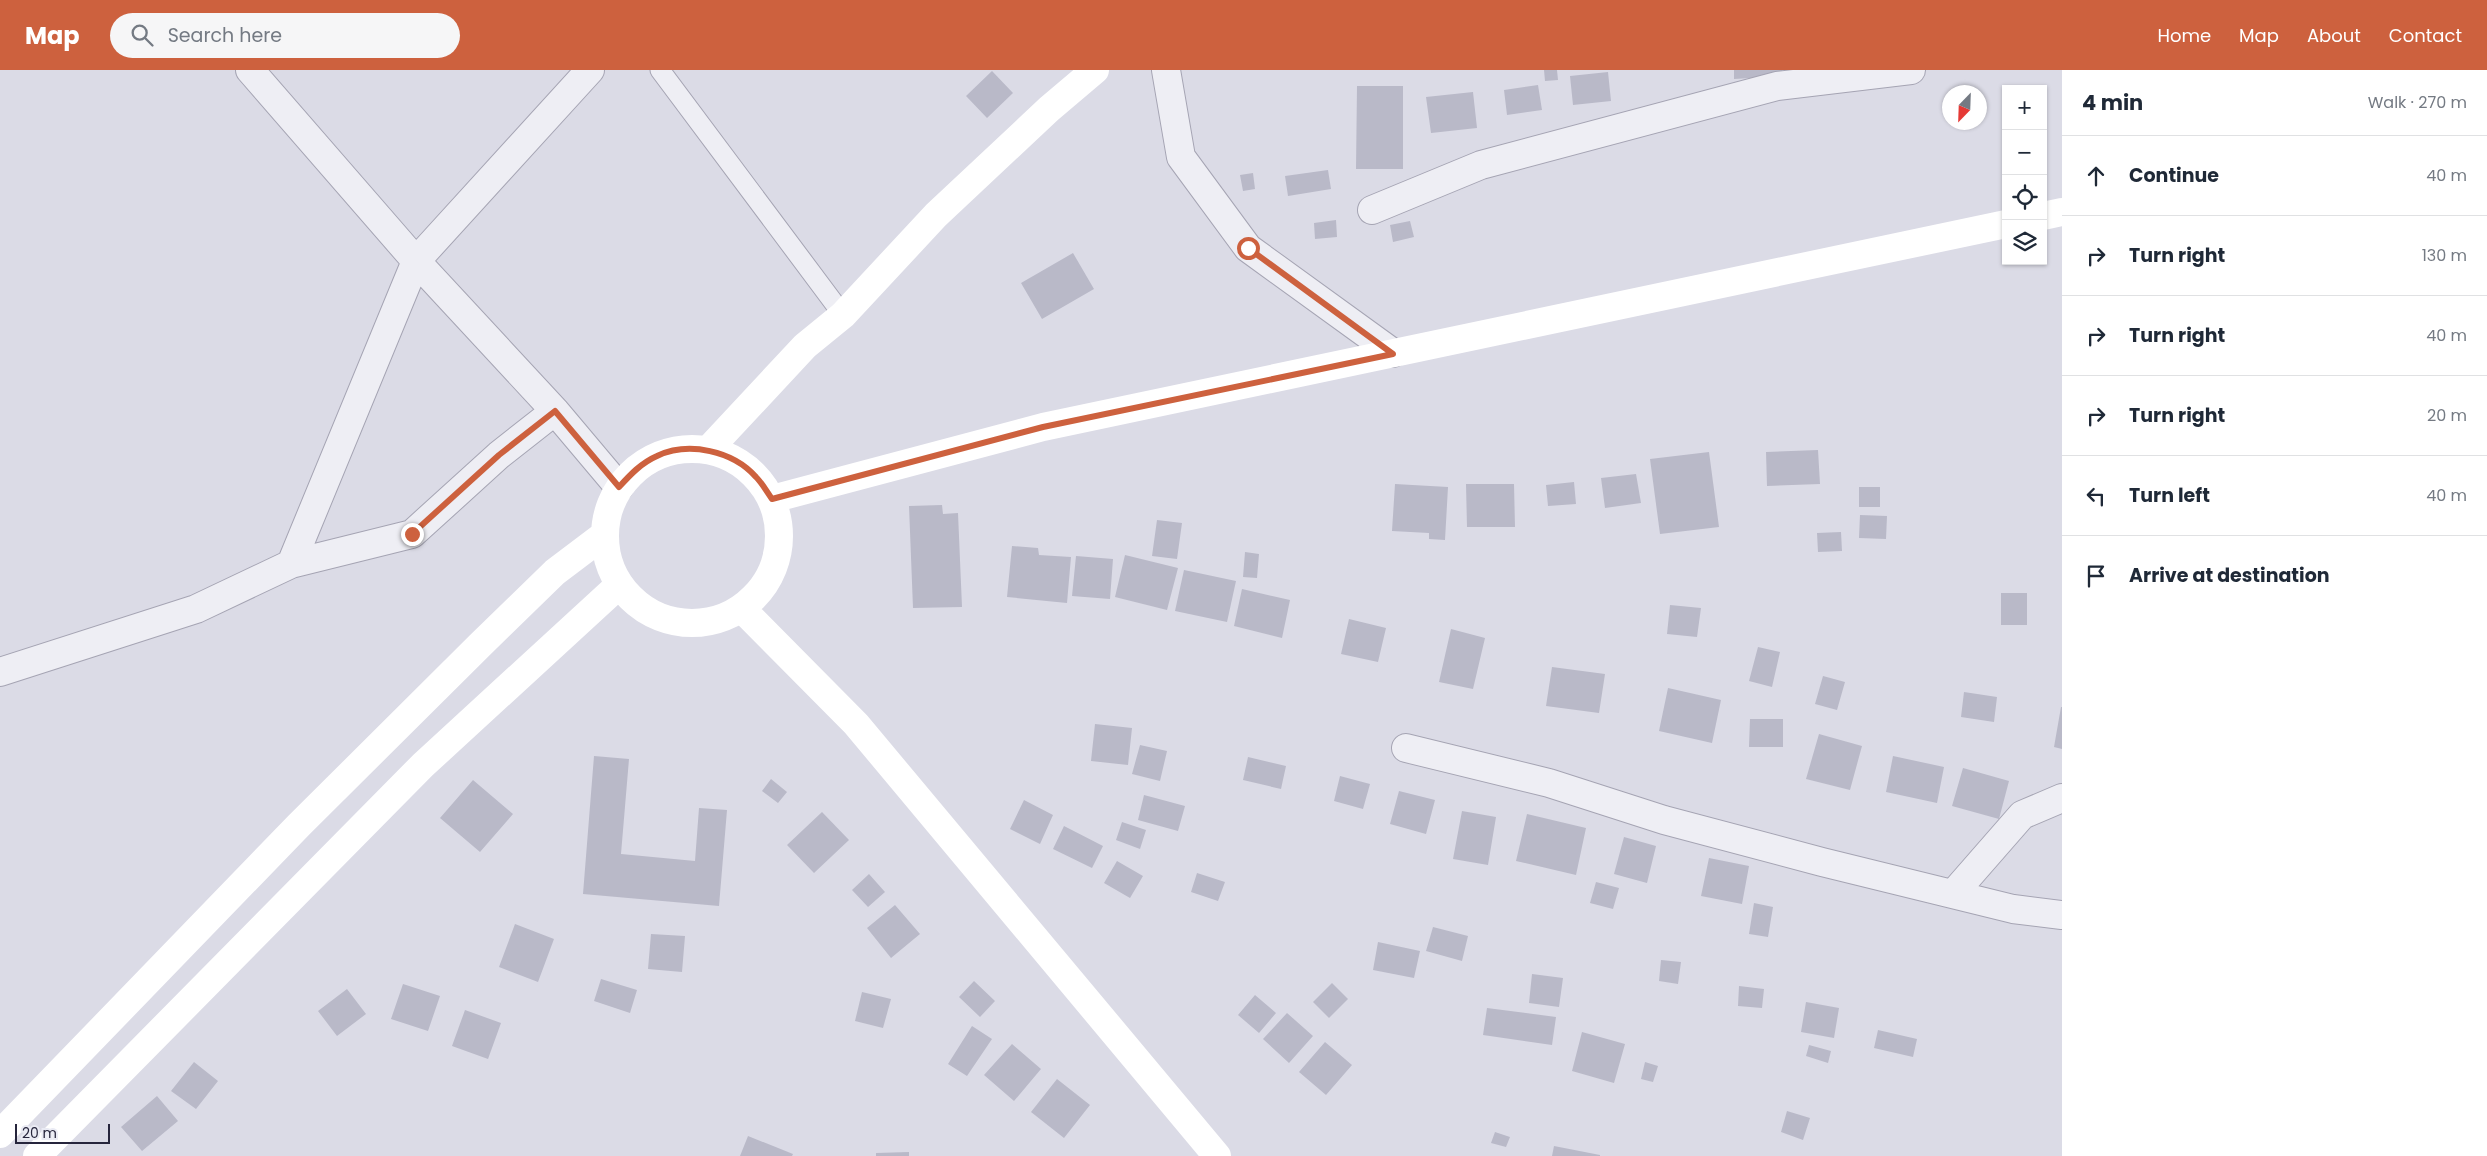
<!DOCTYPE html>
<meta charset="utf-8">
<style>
:root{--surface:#fff;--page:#f6f6f7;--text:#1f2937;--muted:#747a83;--line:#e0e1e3;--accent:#cd613e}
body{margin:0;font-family:Poppins,sans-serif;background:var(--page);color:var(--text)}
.controls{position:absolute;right:15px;top:15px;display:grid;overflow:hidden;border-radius:0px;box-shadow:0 1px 4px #0004}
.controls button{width:45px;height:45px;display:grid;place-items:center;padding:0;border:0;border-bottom:1px solid var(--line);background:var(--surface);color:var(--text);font:25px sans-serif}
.compass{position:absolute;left:1942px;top:15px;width:45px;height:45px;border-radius:50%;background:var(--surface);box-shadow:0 1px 4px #0004;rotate:203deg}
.scale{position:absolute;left:15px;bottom:12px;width:95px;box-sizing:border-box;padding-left:5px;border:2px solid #26253c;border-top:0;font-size:14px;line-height:18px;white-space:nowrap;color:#26253c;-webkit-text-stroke:4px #eaebf4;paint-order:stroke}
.stop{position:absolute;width:15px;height:15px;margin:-11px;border:4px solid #cd613e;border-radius:50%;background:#fff}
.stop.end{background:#cd613e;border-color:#fff;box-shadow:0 1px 5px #0008}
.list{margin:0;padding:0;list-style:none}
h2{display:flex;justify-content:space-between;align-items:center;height:65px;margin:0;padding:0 20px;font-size:21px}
h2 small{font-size:16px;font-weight:400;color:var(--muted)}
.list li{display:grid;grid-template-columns:32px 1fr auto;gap:15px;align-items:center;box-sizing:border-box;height:80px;padding:0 20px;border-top:1px solid var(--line)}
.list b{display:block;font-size:19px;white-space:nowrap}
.list em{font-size:16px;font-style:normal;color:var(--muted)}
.icon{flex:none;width:28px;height:28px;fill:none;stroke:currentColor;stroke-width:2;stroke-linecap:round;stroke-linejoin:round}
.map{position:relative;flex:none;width:2062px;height:1086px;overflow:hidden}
header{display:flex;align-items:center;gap:30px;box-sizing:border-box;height:70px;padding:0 25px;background:var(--accent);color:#fff}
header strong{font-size:24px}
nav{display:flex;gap:28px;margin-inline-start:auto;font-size:18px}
.search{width:350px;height:45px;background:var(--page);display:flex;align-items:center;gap:12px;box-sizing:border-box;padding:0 18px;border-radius:28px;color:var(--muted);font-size:19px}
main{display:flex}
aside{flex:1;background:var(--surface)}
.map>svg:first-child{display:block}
.building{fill:#b9b9c8}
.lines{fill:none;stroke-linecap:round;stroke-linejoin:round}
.lane-casing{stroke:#a5a4b3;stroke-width:21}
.street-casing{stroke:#a5a4b3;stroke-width:30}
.lane{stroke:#eeeef4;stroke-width:19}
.street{stroke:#eeeef4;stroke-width:28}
.secondary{stroke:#fff;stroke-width:28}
.route{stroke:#cd613e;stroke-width:6}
</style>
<header>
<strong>Map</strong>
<div class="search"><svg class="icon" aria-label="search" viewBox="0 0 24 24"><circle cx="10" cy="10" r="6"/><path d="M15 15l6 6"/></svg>Search here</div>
<nav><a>Home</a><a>Map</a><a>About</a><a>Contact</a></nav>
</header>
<main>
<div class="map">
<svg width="2062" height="1086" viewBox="0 0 2062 1086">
<rect width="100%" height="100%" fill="#dbdbe6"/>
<path class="building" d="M1544,0H1557L1558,10L1545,11Z
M1734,0H1782L1783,6L1734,9Z
M992,1L1013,23L987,48L966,26Z
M1608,2L1611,31L1573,35L1570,6Z
M1538,15L1542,40L1507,45L1504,20Z
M1357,16H1403V99H1356Z
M1473,22L1477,58L1431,63L1426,27Z
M1328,100L1331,119L1288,126L1285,106Z
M1253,103L1255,119L1243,121L1240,105Z
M1336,150L1337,167L1315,169L1314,153Z
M1410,151L1414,167L1393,172L1390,155Z
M1073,183L1094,219L1042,249L1021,213Z
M1818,380L1820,414L1767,416L1766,382Z
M1709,382L1719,457L1660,464L1650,389Z
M1636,404L1641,433L1605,438L1601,408Z
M1574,412L1576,434L1548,436L1546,415Z
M1395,414L1448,417L1445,470L1429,469V463L1392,461Z
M1466,414H1514L1515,457H1467Z
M1859,417H1880V437H1859Z
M942,435L943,444L958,443L962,537L913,538L909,436Z
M1860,445L1887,446L1886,469L1859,468Z
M1157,450L1182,453L1177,489L1152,486Z
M1841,462L1842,481L1818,482L1817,463Z
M1012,476L1038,478L1039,485L1071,487L1067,533L1007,527Z
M1245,482L1259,484L1257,508L1243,507Z
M1125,485L1178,498L1167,540L1115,527Z
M1076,486L1113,489L1110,529L1072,526Z
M1184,500L1236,511L1227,552L1175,541Z
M1242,519L1290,530L1282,568L1234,556Z
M2001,523H2027V555H2001Z
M1670,535L1701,538L1697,567L1667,564Z
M1349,549L1386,558L1378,592L1341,584Z
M1451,559L1485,568L1473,619L1439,612Z
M1758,577L1780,582L1772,617L1749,611Z
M1552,597L1605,604L1599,643L1546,636Z
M1823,606L1845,612L1837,640L1815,634Z
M1668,618L1721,630L1712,673L1659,661Z
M1964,622L1997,627L1994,652L1961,647Z
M2061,637H2062V679L2054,677Z
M1750,649H1783V677H1749Z
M1095,654L1132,658L1128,695L1091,691Z
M1819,664L1862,676L1850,720L1806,709Z
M1140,675L1167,681L1160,711L1132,704Z
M594,686L629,689L621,784L695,791L699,738L727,740L719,836L583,824Z
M1893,686L1944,697L1937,733L1886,722Z
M1248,687L1286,696L1281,719L1243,710Z
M1963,698L2009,711L1999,749L1952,736Z
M1340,706L1370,714L1363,739L1334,731Z
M771,709L787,722L778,733L762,721Z
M473,710L513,744L480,782L440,748Z
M1399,721L1435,730L1426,764L1390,754Z
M1144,725L1185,736L1178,761L1138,750Z
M1024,730L1053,745L1040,774L1010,759Z
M1462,741L1496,747L1488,795L1453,789Z
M822,742L849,770L814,803L787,775Z
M1527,744L1586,758L1576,805L1516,791Z
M1122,752L1146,760L1140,779L1116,770Z
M1064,756L1103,776L1092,798L1053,779Z
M1624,767L1656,776L1647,813L1614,804Z
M1709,788L1749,796L1742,834L1701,826Z
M1117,791L1143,806L1130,828L1104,813Z
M1197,803L1225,812L1218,831L1191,822Z
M869,804L885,822L868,837L852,820Z
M1596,812L1619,818L1613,839L1590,833Z
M1754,833L1773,837L1768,867L1749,864Z
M895,835L920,864L891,888L867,858Z
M515,854L554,869L538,912L499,897Z
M1433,857L1468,866L1462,891L1426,881Z
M651,864L685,866L682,902L648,899Z
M1378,872L1420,881L1414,908L1373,900Z
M1661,890L1681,892L1678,914L1659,911Z
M1532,904L1563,908L1559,937L1529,933Z
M601,909L637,920L630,943L594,931Z
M974,911L995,931L980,947L959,927Z
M1332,913L1348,929L1329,948L1313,932Z
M403,914L440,926L428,961L391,949Z
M1739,916L1764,919L1762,938L1738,936Z
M347,919L366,944L337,966L318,941Z
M862,922L891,929L883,958L855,951Z
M1255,925L1276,943L1259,963L1238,945Z
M1806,932L1839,938L1834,968L1801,962Z
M1487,938L1556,947L1552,975L1483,965Z
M465,940L501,953L488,989L452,976Z
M1287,943L1313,966L1289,993L1263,969Z
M972,956L992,969L967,1006L948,994Z
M1878,960L1917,969L1913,987L1874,978Z
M1582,962L1625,974L1614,1013L1572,1001Z
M1325,972L1352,995L1326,1025L1299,1002Z
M1012,974L1041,999L1014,1031L984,1005Z
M1809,975L1831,981L1828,993L1806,986Z
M194,992L218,1011L196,1039L171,1021Z
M1645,992L1658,996L1653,1012L1641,1009Z
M1057,1009L1090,1035L1064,1068L1031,1042Z
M157,1026L178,1051L142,1081L121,1057Z
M1787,1041L1810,1048L1803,1070L1781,1062Z
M1495,1062L1510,1067L1506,1077L1491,1073Z
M748,1066L793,1084L792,1086H740Z
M1554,1076L1600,1085V1086H1552Z
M909,1082V1086H876V1083Z"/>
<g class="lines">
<g class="lane-casing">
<path id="lane" d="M660,0L843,245"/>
</g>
<g class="street-casing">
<path id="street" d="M250,0L416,191L555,341L619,417
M1166,0L1181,87L1248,178L1393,283
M1372,140L1481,95L1777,16L1911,0
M291,494L416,191L590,0
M0,602L196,539L291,494L412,464L499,385L555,341
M1406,678L1549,713L1664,750L1822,792L2013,839L2062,845
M1953,824L2022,745L2062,728"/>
</g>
<use href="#lane" class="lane"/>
<use href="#street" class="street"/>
<path class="secondary" d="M2043,146L2062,142
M605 466a87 87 0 1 1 174 0a87 87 0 1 1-174 0Z
M708,380L805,276L843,245L936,145L1049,39L1095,0
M772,429L1043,357L2006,154
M743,540L856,654L1217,1086
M0,1064L299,755L480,575L555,502L604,465
M37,1086L423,695L619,515"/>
</g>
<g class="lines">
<path class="route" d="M412,464L499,385L555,341L619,417C630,405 641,393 657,386C689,371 733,381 756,407C762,413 767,422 772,429L1043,357L1393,284L1248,178"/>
</g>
</svg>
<div class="controls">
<button>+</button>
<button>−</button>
<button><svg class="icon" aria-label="locate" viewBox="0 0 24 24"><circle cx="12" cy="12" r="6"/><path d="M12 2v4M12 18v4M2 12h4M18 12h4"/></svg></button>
<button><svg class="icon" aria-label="layers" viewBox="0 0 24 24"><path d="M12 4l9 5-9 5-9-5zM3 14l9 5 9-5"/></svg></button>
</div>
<svg class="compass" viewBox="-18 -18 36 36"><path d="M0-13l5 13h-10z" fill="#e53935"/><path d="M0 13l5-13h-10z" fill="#747a83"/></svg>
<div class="scale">20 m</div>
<div class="stop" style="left:1248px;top:178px"></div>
<div class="stop end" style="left:412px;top:464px"></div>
</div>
<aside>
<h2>4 min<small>Walk · 270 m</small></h2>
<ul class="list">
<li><svg class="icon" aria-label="ahead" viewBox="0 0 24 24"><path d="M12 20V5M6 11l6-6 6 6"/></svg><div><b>Continue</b></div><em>40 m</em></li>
<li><svg class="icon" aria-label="right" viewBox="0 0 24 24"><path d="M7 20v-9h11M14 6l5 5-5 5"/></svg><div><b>Turn right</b></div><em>130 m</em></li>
<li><svg class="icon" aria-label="right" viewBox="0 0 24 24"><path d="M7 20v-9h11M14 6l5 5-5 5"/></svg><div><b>Turn right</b></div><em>40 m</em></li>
<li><svg class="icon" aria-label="right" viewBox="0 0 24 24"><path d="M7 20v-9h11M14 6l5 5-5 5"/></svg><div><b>Turn right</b></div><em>20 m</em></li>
<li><svg class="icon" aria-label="left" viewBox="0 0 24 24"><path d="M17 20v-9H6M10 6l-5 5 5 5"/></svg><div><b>Turn left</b></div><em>40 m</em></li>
<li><svg class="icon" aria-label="arrive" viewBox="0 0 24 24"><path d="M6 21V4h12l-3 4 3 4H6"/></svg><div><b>Arrive at destination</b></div></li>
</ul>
</aside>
</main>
